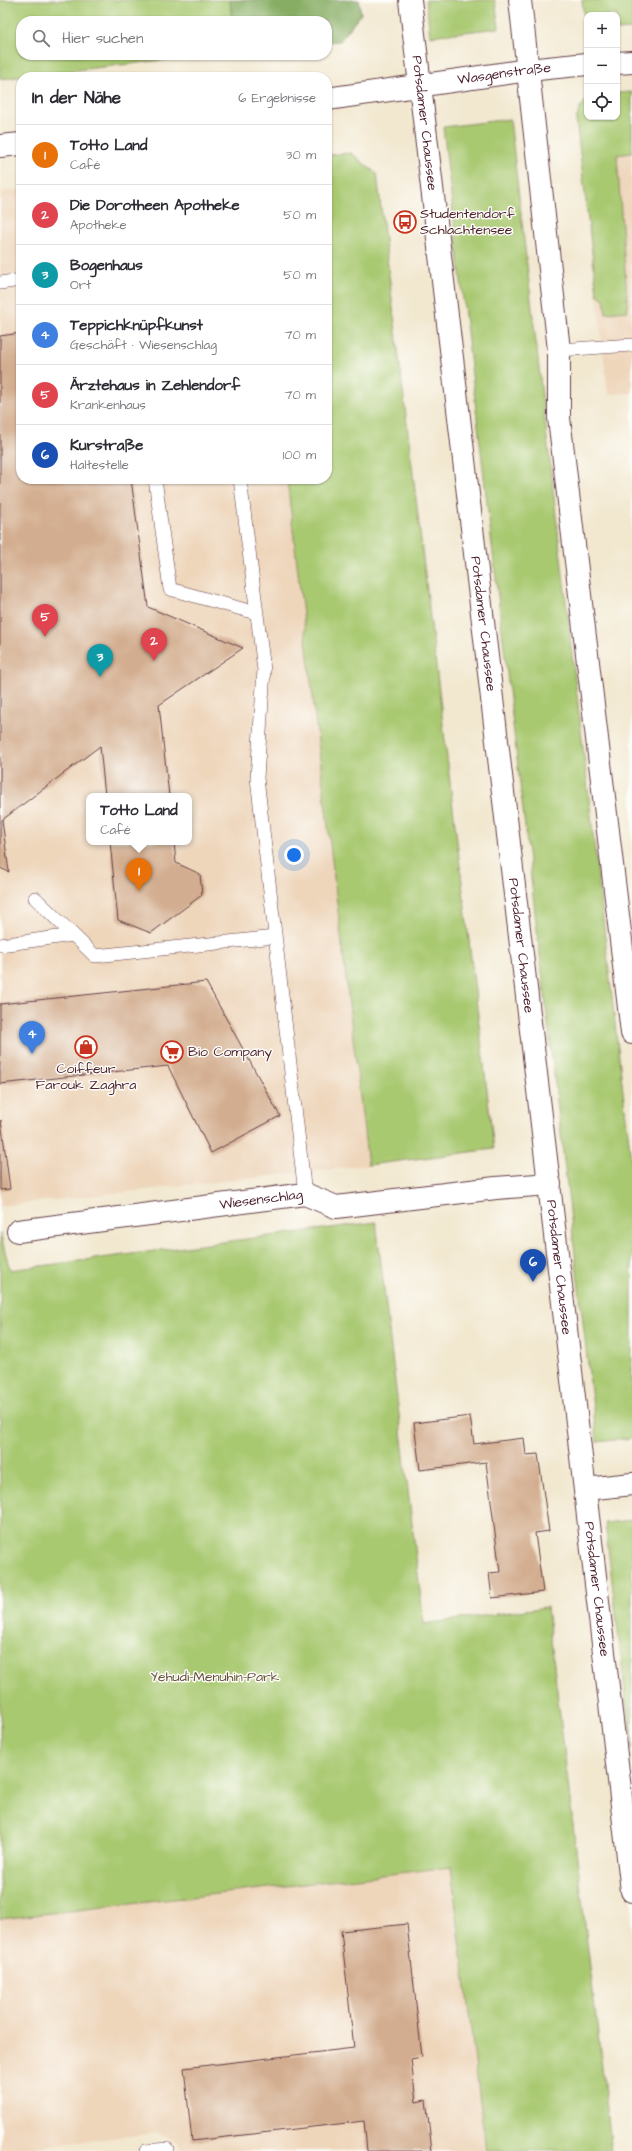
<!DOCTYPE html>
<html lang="de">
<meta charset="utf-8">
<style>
:root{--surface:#fff;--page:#f2f2f3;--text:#2b2b33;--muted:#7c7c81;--line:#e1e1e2;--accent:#c8321e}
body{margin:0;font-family:"Architects Daughter",sans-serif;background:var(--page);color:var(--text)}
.controls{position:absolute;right:12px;top:12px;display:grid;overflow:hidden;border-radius:8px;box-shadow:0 1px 3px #0004}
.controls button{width:36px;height:36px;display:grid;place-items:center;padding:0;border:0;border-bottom:1px solid var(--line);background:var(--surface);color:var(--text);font:20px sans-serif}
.you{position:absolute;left:294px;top:855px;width:14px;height:14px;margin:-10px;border:3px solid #fff;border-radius:50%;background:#1a73e8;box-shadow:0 0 0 6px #1a73e833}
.badge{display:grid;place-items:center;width:26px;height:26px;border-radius:50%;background:var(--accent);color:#fff;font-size:13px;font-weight:700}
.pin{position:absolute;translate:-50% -33px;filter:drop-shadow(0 1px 2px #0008)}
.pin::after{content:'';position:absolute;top:21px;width:14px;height:12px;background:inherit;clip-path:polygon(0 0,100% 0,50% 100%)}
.popup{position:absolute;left:86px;top:793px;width:106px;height:52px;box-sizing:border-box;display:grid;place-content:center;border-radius:8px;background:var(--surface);filter:drop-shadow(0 1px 3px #0005);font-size:13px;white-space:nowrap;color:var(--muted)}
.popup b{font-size:15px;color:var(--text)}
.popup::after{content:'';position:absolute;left:50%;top:100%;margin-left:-8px;border:8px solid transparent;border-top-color:var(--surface)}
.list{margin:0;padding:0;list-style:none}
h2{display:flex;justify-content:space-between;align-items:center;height:52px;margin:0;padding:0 16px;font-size:17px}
h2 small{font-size:13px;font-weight:400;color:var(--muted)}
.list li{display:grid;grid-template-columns:26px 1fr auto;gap:12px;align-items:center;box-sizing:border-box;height:60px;padding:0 16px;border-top:1px solid var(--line)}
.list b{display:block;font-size:15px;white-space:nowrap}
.list p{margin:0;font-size:13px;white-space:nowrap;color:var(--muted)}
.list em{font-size:13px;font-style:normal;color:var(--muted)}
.icon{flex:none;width:22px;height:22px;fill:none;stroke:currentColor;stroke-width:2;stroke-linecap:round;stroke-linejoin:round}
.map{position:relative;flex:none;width:632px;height:2151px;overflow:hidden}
.search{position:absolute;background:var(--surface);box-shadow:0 1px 3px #0004;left:16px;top:16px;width:316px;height:44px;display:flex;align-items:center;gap:10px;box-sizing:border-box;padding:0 14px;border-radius:16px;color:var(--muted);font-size:15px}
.panel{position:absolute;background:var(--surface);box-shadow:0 1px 3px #0004;left:16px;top:72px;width:316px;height:412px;border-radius:16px}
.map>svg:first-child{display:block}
.built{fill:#eed6bb;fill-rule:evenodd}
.green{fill:#a9c971;stroke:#7a744e}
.forest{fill:#86ad63;stroke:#686647}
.building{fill:#d3ad8f}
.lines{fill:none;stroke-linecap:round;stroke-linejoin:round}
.lane-casing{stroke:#633d44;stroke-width:14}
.street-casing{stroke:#633d44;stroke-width:24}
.primary-casing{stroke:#633d44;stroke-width:24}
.lane{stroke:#fff;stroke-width:13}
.street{stroke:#fff;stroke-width:22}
.primary{stroke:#fff;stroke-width:22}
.labels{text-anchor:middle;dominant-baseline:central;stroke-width:3;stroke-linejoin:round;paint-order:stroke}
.street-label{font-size:14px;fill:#4a1f2b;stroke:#fdfcf7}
.poi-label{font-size:14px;fill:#4a1f2b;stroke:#fdfcf7;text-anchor:start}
.park-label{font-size:14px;fill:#665240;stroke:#fdfcf7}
</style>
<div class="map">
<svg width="632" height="2151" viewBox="0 0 632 2151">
<rect width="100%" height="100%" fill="#fdfcf7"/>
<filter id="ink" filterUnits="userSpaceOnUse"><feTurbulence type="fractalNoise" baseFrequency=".025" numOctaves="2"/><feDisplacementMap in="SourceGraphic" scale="8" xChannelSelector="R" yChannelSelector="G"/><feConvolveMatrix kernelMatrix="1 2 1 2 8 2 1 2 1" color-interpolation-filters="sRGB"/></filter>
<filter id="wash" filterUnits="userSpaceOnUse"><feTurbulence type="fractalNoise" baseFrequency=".012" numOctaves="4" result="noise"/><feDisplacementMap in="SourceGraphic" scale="16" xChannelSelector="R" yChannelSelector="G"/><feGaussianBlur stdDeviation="0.9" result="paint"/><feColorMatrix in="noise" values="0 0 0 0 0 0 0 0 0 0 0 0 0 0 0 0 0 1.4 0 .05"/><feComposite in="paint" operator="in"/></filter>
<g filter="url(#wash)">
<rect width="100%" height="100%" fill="#f2e8d0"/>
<path class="built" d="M632,92V393L608,394L576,120L580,108L587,99V117H617V93Z
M21,190V479H287L368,1165L0,1206V192ZM89,796H189V842H89Z
M452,1867L486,2151H182L177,2141L157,2133L0,2151V1919Z"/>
<path class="green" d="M0,0H230L232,21H21V55H206L0,79Z
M426,0H495L499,28L430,36Z
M582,0H632V29L617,30V15H587V29L585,28Z
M632,92V153L617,155L628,311L606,313L604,299L597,294L576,120L580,108L587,99V117H617V93Z
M510,119L632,1169V1438L597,1442L443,127Z
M351,153L377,174L494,1149L368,1165L287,479H327V155Z
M376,1222L424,1624L547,1607L612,2151H486L451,1867L0,1919V1233L10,1270Z
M632,1520V1749L605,1523Z"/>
<path class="forest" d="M230,0H359L361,14L340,41L327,42V21H232Z"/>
<g id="blocks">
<path class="building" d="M21,333V479H131L148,607L243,648L159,705L169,796H105L100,746L2,820L9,872L0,868V336Z
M110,842H174L176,863L200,874L202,895L151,933L118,920Z
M206,982L280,1116L211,1153L168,1066L0,1084V1004Z
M1,1120L10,1189L0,1190V1121Z
M470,1416L474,1444L524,1438L526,1455L538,1454L549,1531L535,1533L543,1592L492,1598L489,1573L500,1572L486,1462L420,1470L414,1423Z
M407,1924L422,2057L411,2059L416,2102L426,2100L432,2151H367L364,2121L192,2141L184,2068L354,2048L341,1931Z"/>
</g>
</g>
<g filter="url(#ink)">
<use href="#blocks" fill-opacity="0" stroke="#633d44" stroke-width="1"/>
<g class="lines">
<g class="lane-casing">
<path id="lane" d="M0,283L21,280
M559,350L632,345
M155,479L170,589L256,613
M240,479L264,670L257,778L305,1194
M35,898L95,956L275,937
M0,945L73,935
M146,2151L167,2149"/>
</g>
<g class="street-casing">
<g id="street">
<path d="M617,63L632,62"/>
<path id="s1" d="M327,99L528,70L587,64"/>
<path d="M0,146L21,144"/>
<path id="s2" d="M18,1231L305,1194L336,1207L496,1188L550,1184"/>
<path d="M586,1489L632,1484"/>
</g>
</g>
<g class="primary-casing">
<g id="primary">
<path id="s3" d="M410,0L632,1891"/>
<path d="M520,0L559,350V418L632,1033"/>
</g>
</g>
<use href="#lane" class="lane"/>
<use href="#street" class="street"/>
<use href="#primary" class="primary"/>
</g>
</g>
<defs>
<g id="bus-ring" transform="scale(1.15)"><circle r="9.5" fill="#fdfcf7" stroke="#c8321e" stroke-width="1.5"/><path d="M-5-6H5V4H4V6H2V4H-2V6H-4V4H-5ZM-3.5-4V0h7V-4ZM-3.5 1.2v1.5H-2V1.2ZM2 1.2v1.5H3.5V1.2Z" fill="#c8321e"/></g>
<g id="shop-ring" transform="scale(1.15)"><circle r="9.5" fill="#fdfcf7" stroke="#c8321e" stroke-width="1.5"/><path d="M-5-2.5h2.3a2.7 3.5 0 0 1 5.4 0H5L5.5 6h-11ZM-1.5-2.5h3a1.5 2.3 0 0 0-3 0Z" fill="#c8321e"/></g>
<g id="supermarket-ring" transform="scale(1.15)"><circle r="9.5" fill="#fdfcf7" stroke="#c8321e" stroke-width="1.5"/><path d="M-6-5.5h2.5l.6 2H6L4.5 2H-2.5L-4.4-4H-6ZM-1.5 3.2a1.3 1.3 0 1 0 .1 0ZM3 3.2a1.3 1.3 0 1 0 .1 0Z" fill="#c8321e"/></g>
</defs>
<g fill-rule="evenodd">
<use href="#bus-ring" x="405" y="222"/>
<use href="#shop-ring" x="86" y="1047"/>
<use href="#supermarket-ring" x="172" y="1052"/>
</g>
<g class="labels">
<g class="street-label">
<text stroke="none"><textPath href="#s1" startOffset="179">Wasgenstraße</textPath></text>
<text stroke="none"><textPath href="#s3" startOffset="124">Potsdamer Chaussee</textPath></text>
<text stroke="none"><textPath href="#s3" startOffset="628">Potsdamer Chaussee</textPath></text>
<text stroke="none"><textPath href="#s3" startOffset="952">Potsdamer Chaussee</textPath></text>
<text stroke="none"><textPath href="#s2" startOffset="245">Wiesenschlag</textPath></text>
<text stroke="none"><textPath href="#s3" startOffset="1276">Potsdamer Chaussee</textPath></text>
<text stroke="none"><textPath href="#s3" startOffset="1600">Potsdamer Chaussee</textPath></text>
</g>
<g class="poi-label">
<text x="420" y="214">Studentendorf<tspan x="420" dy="16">Schlachtensee</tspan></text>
<text x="188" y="1052">Bio Company</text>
<text x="86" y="1069" text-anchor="middle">Coiffeur<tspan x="86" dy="16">Farouk Zaghra</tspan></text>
</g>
<g class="park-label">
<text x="215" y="1677">Yehudi-Menuhin-Park</text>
</g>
</g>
</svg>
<div class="controls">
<button>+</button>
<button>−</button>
<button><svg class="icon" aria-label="locate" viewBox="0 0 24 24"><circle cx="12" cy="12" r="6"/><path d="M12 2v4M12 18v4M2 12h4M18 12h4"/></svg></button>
</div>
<div class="you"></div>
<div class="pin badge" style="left:139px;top:891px;background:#e8710a">1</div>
<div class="popup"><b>Totto Land</b>Café</div>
<div class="pin badge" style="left:154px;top:661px;background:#e0444e">2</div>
<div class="pin badge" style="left:100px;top:677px;background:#0f9aa8">3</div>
<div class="pin badge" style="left:32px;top:1054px;background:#3f7fe0">4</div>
<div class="pin badge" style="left:45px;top:637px;background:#e0444e">5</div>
<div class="pin badge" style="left:533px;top:1282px;background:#1a4fb4">6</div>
<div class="search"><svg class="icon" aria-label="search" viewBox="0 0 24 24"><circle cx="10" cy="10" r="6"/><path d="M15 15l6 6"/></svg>Hier suchen</div>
<section class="panel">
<h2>In der Nähe<small>6 Ergebnisse</small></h2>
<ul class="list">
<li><span class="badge" style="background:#e8710a">1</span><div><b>Totto Land</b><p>Café</p></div><em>30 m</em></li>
<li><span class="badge" style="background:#e0444e">2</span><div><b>Die Dorotheen Apotheke</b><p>Apotheke</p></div><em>50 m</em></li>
<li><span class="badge" style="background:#0f9aa8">3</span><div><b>Bogenhaus</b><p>Ort</p></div><em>50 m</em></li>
<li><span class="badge" style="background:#3f7fe0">4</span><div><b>Teppichknüpfkunst</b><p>Geschäft · Wiesenschlag</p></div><em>70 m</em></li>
<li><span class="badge" style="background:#e0444e">5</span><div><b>Ärztehaus in Zehlendorf</b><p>Krankenhaus</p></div><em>70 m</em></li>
<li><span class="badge" style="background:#1a4fb4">6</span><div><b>Kurstraße</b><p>Haltestelle</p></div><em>100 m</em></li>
</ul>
</section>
</div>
